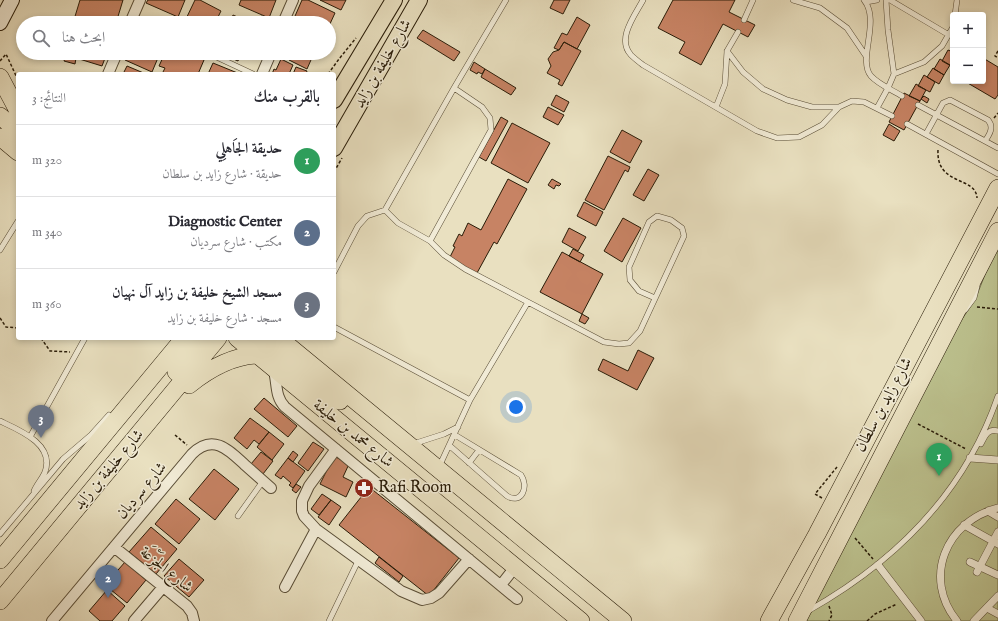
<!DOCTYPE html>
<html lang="ar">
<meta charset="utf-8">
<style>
:root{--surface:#fff;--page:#f7f7f7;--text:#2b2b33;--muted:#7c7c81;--line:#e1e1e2;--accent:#0b8043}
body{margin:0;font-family:"IM FELL English",Amiri,serif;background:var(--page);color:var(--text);direction:rtl}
.controls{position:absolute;right:12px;top:12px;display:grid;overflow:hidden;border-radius:4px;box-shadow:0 2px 6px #0003}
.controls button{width:36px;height:36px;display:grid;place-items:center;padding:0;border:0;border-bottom:1px solid var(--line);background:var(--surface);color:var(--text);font:20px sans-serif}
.you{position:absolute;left:516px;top:407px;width:14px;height:14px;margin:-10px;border:3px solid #fff;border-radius:50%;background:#1a73e8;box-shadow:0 0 0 6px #1a73e833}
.badge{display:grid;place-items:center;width:26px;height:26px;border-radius:50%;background:var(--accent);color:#fff;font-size:13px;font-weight:700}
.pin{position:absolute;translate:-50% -33px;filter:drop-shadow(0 1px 2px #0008)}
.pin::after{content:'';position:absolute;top:21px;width:14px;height:12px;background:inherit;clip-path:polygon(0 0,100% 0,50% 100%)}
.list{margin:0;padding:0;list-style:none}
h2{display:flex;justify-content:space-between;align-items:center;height:52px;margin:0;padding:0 16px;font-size:17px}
h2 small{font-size:13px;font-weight:400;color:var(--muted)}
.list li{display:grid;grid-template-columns:26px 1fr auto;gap:12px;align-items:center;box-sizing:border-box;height:72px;padding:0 16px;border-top:1px solid var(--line)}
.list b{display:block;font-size:15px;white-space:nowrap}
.list p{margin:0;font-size:13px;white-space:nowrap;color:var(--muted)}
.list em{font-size:13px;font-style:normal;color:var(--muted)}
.icon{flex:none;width:22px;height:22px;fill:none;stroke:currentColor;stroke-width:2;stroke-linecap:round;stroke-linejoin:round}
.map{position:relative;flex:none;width:998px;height:621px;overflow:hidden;direction:ltr}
.search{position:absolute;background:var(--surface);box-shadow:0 2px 6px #0003;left:16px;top:16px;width:320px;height:44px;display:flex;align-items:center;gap:10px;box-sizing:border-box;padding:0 14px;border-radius:22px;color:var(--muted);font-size:15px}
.panel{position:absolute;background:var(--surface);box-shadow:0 2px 6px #0003;left:16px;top:72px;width:320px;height:268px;border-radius:4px;direction:rtl}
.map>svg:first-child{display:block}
.green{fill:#bcc18e;stroke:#726e4b}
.building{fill:#c78364;stroke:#291c08}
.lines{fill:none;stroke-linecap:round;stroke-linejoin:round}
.service-casing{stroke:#594d36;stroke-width:6}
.pedestrian-casing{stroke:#594d36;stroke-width:8}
.minor-casing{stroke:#594d36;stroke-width:12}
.secondary-casing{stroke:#291c08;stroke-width:16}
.primary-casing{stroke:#291c08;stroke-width:18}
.trunk-casing{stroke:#291c08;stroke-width:18}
.path{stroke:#291c08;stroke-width:1.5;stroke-dasharray:3 2;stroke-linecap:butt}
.service{stroke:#f1ebd6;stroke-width:5}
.pedestrian{stroke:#f1ebd6;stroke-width:7}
.minor{stroke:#f1ebd6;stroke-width:10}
.secondary{stroke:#f1ebd6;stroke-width:14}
.primary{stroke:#e9e0c0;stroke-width:16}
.trunk{stroke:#e9e0c0;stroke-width:17}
.labels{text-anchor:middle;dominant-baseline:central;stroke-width:3;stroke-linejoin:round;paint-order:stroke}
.street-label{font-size:16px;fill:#291c08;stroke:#f1ebd6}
.poi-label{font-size:16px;fill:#291c08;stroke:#f1ebd6;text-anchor:start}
</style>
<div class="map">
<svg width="998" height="621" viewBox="0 0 998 621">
<rect width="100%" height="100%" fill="#e9e0c0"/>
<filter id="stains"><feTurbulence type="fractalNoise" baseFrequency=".005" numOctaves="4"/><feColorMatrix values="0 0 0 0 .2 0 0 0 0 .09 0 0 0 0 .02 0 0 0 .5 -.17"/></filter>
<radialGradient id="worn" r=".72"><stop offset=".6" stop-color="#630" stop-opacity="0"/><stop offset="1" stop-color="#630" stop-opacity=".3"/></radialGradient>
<path class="green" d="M998,248V621H806L958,325L975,300L986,272Z"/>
<path class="building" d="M80,0H123L116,23H73Z
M148,0H185L178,17L146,3Z
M195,0H200L221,11L215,23H184Z
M241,0H276L269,18L239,5Z
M302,0H308L335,13L329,26V23H292Z
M320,0H346L341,10Z
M554,0H570L563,14L550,8Z
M673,0H735L729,12L755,25L748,37L723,24L701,65L679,53L685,42L658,28Z
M233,15L251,23H230Z
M261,16L273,21V23H262L259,22Z
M577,17L590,25L577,49L564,42L559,50L554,48L562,33L567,35Z
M423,30L460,52L454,61L417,38Z
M564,42L581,51L562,86L558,84L560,80L547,73L551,66L548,59L553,52L559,50Z
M948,50L953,52V67L942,61Z
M63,53H107L102,66L63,54Z
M128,53H160L152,72L125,60Z
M165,53H188L204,60L198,74H162L165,68L159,66Z
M233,53L241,54L238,61L231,58Z
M238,53H253L251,59Z
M292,53H314L307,69L289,60Z
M66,55L76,58L75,64L64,61Z
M983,58L998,67V95L995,99L966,82L983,81Z
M281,59L293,65L289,74H272L274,69L276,70Z
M940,59L950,65L944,75L934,69Z
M474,62L485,69L482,74L478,72L477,74L470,70Z
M213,63L240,74H208Z
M127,66L146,74H123Z
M296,67L307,71L306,74H293Z
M933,68L944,75L939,84L927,77Z
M485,69L516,88L511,95L481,77Z
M924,75L935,82L930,92L918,86Z
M916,84L926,90L920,101L909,96Z
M904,93L920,101L904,130L889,122Z
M556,95L569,102L564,112L551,105Z
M924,96L929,99L927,103L921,99Z
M548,107L564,115L558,125L543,117Z
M501,117L508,121L486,161L479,157Z
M512,123L550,143L528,183L491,163Z
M889,124L900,131L894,141L883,135Z
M622,130L642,141L630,163L610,152Z
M608,156L630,167L628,172L625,170L604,210L585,200Z
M648,169L659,175L644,201L633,195Z
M508,179L527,189L497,244L494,242L477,273L449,259L455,247L453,246L459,234L462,236L468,223L481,230Z
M552,179L561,184L559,186L556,185L554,189L548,185Z
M584,202L603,212L596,226L577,216Z
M623,218L641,228L622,262L604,251Z
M569,228L586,237L578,251L562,242Z
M573,249L584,255L580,262L569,256Z
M562,252L603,274L582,314L540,292Z
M582,314L589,318L585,324L579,321Z
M638,350L654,358L637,390L598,370L603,359L628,371Z
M264,398L297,426L288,437L254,409Z
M250,418L269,432L259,444L254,440L247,449L234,438Z
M269,432L284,444L272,460L257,447Z
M313,442L324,449L308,471L298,463Z
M293,451L298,455L293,462L288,458Z
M261,452L273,461L263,474L251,464Z
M334,456L349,464L343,477L353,482L346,497L320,484Z
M288,458L305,471L293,488L289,485L291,483L283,476L281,479L275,475Z
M214,469L239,489L215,520L189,499Z
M296,484L301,487L296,493L292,490Z
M369,487L459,558L429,596L339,525Z
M322,494L331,500L319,515L311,509Z
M176,499L200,519L179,544L155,524Z
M331,500L341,507L329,525L318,517Z
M151,527L177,549L156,574L129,552Z
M379,557L403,576L399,582L375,563Z
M179,559L204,580L189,597L164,576Z
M125,562L146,580L127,603L105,585Z
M107,590L125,606L112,621H100L89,611Z"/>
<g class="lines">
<g class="service-casing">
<path id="service" d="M643,0C635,15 616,39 631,55C635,59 639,62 643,65L757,131L777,138L799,137L822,125L839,107L852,101L864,102L892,116
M793,0L820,8L847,28L866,56
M864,0C881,21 857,60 871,76C878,84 892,90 902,96
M890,0L949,35
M866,2L877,0
M955,15L957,0
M132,18L142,23
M744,20L753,0
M727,51L743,72L763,89L787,100L812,107H839
M208,53L253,74
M894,74L924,62L942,46L953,27
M918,105L998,148
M716,107L725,84L727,51L738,32
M877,108L888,88L894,74L888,30L886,0
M907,124L998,174
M926,134L943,103L950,100L988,120C994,127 990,134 985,141
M385,210L398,223L430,241L444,255L465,269L604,342L619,344L629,343L640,331L684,236L682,228L671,220L657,216L649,222L629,267L630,280L639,291L655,298
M430,241L491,130L490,118L482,107L454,88
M0,250L18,221
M334,272L358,226L367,216L385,210L454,88L506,0
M965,310L974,298L977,286
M334,327L470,400
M0,421C19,430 55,444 45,472C42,479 37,484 34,491
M30,437L85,338
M413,444L444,434L458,427
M981,444C985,436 988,428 998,431
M450,446L507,496C522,505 529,486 521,475L455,435
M469,463L479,450
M439,467L470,400L528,302
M238,516L263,481
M0,534L63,459L91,435L109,415
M808,611C895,562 965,492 998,396
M329,621L358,561"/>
</g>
<g class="pedestrian-casing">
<path id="pedestrian" d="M970,458L998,460
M988,511L998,517
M964,525L998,544
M970,562L998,575
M878,565L921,621
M977,572L998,532
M987,608L998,614
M957,621C922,578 946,521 998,508
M974,621L998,596"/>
</g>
<g class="minor-casing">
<path id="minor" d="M130,23L140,0
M283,23L293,0
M108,74L117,53
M262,74L271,53
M273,368C278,382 274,396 285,407L517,599
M336,449L309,486L302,501V511L304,516L316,529L401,591L422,600L431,598L439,593L469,559
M114,547L187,606L192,613L194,621
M501,585L515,567
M285,587L316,529
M52,621L192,454C213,433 229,450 245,465C254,473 262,480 271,488
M134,621L163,587"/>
</g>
<g class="secondary-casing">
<path id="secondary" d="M0,23L12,0"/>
</g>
<g class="primary-casing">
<path id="primary" d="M334,100L394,0
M334,148L419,0"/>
</g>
<g class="trunk-casing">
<path id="trunk" d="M0,77L18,111
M0,116L18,131
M0,137L18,152
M237,338L581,621
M257,338L323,390L340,401
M279,338L623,621
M176,372L203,338
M189,385C209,369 231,356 257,355
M0,560L184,338
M0,601L218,338
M769,621L817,534L998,188
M797,621L998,231"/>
</g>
<path class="path" d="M998,51L995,56L998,58
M0,61L6,54L18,80
M328,74L339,59L356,38
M994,118L998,113
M938,150C936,186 976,176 977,198
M334,172L342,158
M977,307L998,309
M0,318L6,327L18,328
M41,338L50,351L70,352
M918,424L966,449
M175,435L187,445
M822,498L815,494L837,467
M855,538L873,559
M829,606L832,615L829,621
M867,621L875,614L897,604"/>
<use href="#service" class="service"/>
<use href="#pedestrian" class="pedestrian"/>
<use href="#minor" class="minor"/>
<use href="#secondary" class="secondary"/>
<use href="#primary" class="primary"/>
<use href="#trunk" class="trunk"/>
</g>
<defs>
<g id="pharmacy-disc" transform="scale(1)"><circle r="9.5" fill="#8f2418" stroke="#f1ebd6"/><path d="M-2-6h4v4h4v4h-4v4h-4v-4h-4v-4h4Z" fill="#fff"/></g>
</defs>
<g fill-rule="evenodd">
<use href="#pharmacy-disc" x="364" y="488"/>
</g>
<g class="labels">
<g class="street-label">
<text transform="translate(383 64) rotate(-60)">شارع خليفة بن زايد</text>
<text transform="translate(884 405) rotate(-62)">شارع زايد بن سلطان</text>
<text transform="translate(353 434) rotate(39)">شارع محمد بن خليفة</text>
<text transform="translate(109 470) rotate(-50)">شارع خليفة بن زايد</text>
<text transform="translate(142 491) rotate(-50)">شارع سرديان</text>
<text transform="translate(166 570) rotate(39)">شارع الجَزْعَة</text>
</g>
<g class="poi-label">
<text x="378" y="488">Rafi Room</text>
</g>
</g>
<rect width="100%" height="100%" filter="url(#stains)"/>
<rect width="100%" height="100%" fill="url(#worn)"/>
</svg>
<div class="controls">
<button>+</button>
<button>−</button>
</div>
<div class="you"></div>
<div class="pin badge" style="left:939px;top:476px;background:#2e9e5b">1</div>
<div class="pin badge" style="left:108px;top:598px;background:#5c6f8a">2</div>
<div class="pin badge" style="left:41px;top:438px;background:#6b7280">3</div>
<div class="search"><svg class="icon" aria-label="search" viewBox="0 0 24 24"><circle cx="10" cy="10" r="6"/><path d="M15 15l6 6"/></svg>ابحث هنا</div>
<section class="panel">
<h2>بالقرب منك<small>النتائج: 3</small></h2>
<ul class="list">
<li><span class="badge" style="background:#2e9e5b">1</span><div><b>حديقة الجَاهلِي</b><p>حديقة · شارع زايد بن سلطان</p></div><em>320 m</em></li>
<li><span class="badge" style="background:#5c6f8a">2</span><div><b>Diagnostic Center</b><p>مكتب · شارع سرديان</p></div><em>340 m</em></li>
<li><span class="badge" style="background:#6b7280">3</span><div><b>مسجد الشيخ خليفة بن زايد آل نهيان</b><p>مسجد · شارع خليفة بن زايد</p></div><em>360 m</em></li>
</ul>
</section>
</div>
